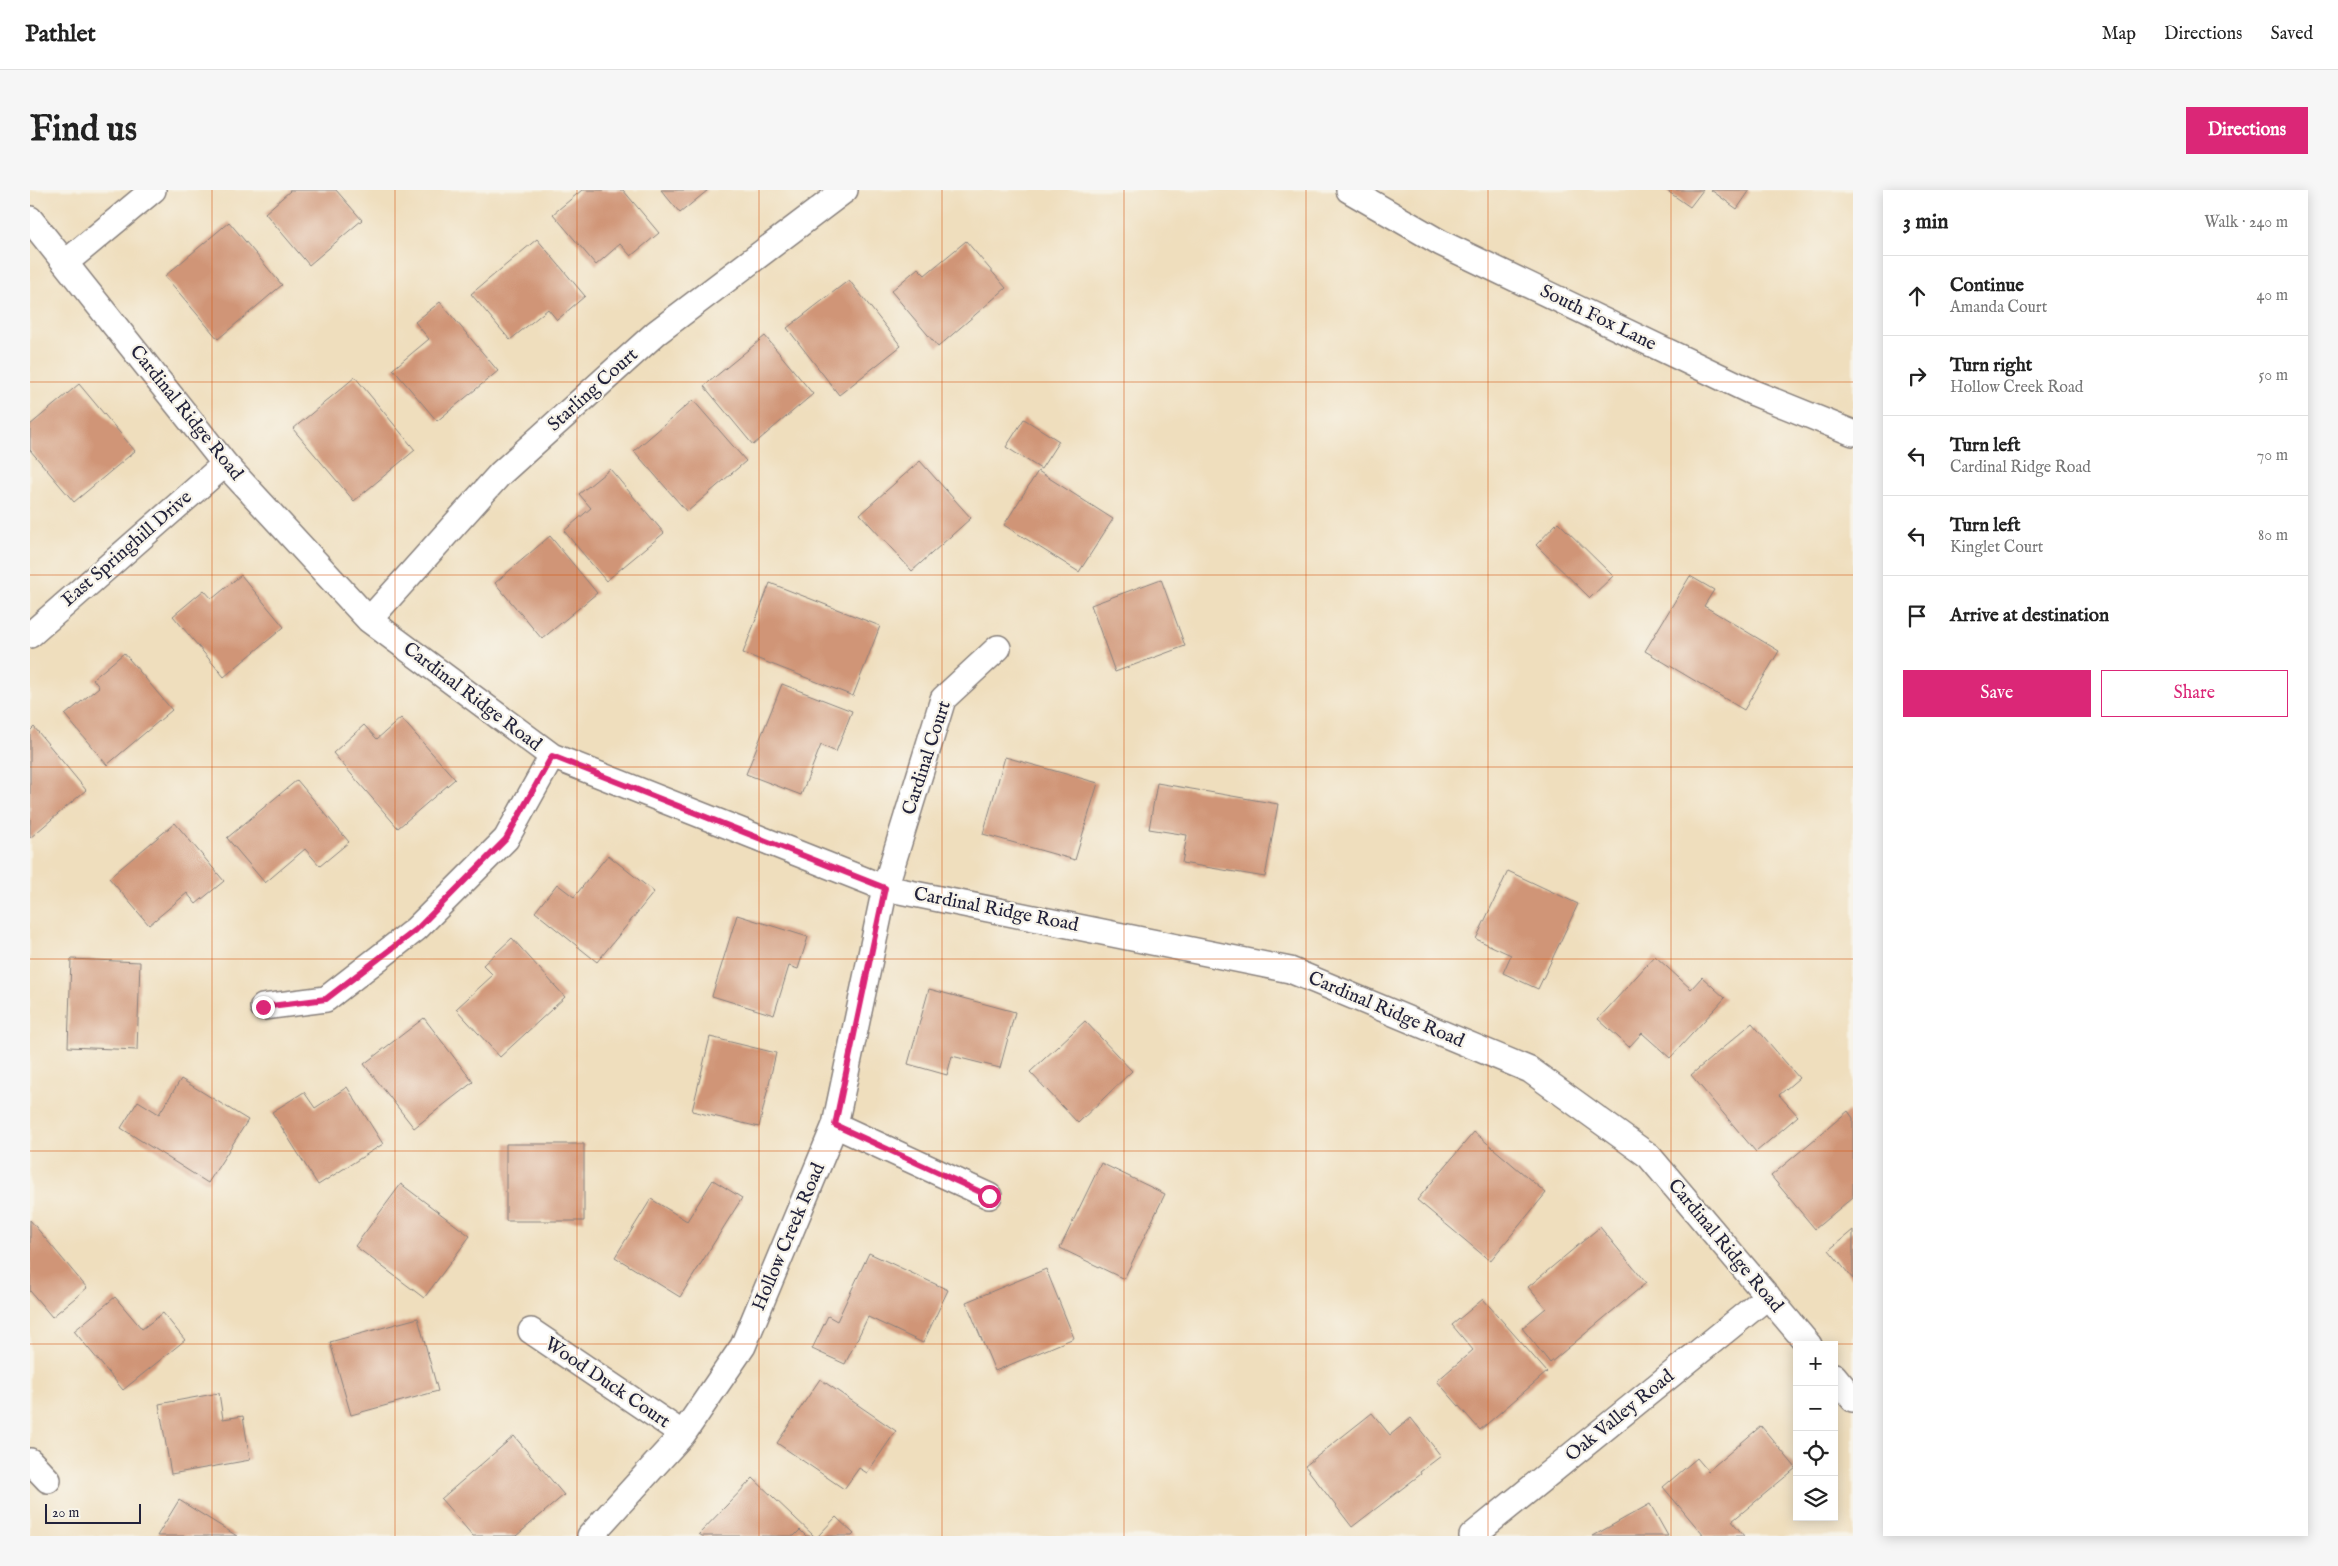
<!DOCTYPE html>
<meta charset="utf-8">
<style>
:root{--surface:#fff;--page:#f6f6f6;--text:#222;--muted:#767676;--line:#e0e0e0;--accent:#db2777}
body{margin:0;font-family:"IM FELL English",serif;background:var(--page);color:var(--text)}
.controls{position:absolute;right:15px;bottom:15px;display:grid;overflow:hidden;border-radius:0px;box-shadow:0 2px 12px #0003}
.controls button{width:45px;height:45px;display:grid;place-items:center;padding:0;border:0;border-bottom:1px solid var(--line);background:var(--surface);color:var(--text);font:25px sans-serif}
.scale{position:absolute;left:15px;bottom:12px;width:96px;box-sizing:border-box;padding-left:5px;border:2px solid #22223b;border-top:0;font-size:14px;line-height:18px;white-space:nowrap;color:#22223b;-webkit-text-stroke:4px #f7f3e8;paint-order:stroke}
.stop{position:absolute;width:15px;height:15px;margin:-11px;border:4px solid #db2777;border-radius:50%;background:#fff}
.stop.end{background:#db2777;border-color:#fff;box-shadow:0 1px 5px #0008}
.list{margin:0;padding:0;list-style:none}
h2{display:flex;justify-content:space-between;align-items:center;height:65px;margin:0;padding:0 20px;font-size:21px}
h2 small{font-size:16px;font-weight:400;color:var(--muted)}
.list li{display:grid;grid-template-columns:32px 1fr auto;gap:15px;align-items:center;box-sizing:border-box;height:80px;padding:0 20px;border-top:1px solid var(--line)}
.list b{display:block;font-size:19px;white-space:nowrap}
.list p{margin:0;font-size:16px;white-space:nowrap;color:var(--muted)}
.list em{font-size:16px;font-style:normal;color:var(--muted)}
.actions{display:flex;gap:10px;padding:15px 20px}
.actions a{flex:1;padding:11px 0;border:1px solid var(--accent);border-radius:0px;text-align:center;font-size:18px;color:var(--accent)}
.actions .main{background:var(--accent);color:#fff}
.icon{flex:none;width:28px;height:28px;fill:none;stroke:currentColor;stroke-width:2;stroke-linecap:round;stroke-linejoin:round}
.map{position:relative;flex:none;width:1823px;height:1346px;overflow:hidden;border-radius:0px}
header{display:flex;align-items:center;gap:30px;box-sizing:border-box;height:70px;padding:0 25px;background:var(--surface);border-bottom:1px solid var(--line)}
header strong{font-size:24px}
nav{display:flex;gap:28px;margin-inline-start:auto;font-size:18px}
.intro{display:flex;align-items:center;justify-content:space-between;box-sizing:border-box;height:120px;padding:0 30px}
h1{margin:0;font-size:35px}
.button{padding:12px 22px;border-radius:0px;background:var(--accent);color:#fff;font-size:18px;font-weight:700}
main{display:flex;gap:30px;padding:0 30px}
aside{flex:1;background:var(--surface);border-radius:0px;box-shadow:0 2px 12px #0003}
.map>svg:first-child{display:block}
.building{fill:#d09577}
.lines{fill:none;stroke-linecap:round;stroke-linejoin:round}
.street-casing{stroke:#88807c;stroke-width:28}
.street{stroke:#fff;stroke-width:25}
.route{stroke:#db2777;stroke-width:6}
.grid{fill:none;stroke:#d45411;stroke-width:1;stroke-opacity:0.55}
.labels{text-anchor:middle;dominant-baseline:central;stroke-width:4.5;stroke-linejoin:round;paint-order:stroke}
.street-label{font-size:19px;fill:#22223b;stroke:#f7f3e8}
</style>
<header>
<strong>Pathlet</strong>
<nav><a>Map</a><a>Directions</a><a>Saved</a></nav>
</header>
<div class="intro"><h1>Find us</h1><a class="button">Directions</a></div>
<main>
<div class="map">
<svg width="1823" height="1346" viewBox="0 0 1823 1346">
<rect width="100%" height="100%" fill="#f7f3e8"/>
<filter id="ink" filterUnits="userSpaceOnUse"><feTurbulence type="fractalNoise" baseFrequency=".02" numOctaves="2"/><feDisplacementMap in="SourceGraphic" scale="10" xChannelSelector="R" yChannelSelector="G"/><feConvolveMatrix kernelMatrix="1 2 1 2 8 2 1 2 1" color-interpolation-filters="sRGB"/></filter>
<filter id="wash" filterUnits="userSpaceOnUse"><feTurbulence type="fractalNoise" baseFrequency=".0096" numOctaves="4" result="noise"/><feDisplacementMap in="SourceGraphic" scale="20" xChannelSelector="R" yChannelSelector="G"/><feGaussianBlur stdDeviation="1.12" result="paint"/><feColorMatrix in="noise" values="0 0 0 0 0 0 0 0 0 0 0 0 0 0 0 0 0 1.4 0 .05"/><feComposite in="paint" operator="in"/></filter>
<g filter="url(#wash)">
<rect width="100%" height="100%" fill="#efdebd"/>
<g id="blocks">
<path class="building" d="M259,0H306L332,30L279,75L235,23L260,1Z
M552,0H593L629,43L601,66L590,54L566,75L523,24Z
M631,0H678L650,23Z
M1636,0H1673L1660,17Z
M1681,0H1720L1707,19Z
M199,32L252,95L188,149L135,86Z
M507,49L555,106L527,130L518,119L480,150L441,104Z
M936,51L976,98L908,157L861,101L888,78L895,85Z
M819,90L871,156L809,205L757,138Z
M410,112L468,181L407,231L363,179L399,149L385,132Z
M735,146L783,204L723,255L674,196Z
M325,187L385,260L324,311L263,239Z
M49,194L105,261L44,312L0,260V235Z
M663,210L716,271L657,322L604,261Z
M994,229L1029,251L1011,279L976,257Z
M890,271L941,328L882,381L830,324Z
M580,279L634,343L576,391L534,341L561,318L549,304Z
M1008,281L1083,329L1049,382L974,335Z
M1528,332L1583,386L1560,408L1506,355Z
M520,346L567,403L512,449L465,393Z
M211,385L254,437L194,487L143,426L174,400L182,409Z
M1660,386L1684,400L1674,416L1749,461L1714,520L1615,461Z
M1131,389L1155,456L1085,482L1061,415Z
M740,393L850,436L823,506L713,463Z
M94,463L142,520L77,575L35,525L69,497L63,489Z
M752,494L822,521L806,562L791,555L771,605L716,584Z
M371,528L425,589L368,638L303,563L334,535L347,549Z
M4,537L56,600L0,648V541Z
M975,567L1068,593L1045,670L953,644Z
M267,590L319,652L290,676L275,659L235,693L197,648Z
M1127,593L1248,614L1235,687L1152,673L1157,645L1119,639Z
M145,633L194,691L166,714L157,703L119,735L79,688Z
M578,665L624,702L567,772L505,722L527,694L544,707Z
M1478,681L1548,714L1508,799L1473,783L1481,765L1446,749Z
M707,725L778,747L768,779L759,776L744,825L682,806Z
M482,748L535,807L470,867L426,819L463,785L453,775Z
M1625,766L1661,799L1672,787L1695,808L1640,868L1612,843L1599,857L1568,829Z
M41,769L110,772L107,860L38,857Z
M899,799L985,822L970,878L922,866L917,885L878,874Z
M394,828L443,892L384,938L334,874Z
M1055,831L1102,881L1048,933L1000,882Z
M1722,833L1769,888L1749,905L1768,926L1726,962L1661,885Z
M680,847L746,863L729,937L662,921Z
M151,889L218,930L178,993L91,938L108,911L129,924Z
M317,897L353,954L288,995L242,922L274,902L285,918Z
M1818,921L1823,928V1007L1785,1039L1741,986Z
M1444,942L1516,1003L1460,1071L1387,1010Z
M476,954H554V1031H476Z
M1071,973L1135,1004L1094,1089L1030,1058Z
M683,990L712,1008L650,1107L585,1067L621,1009L657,1031Z
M371,994L440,1046L394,1108L325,1056Z
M0,1030L57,1098L22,1127L0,1101Z
M1570,1037L1616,1093L1520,1173L1492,1138L1516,1118L1498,1097Z
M1823,1040V1089L1799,1060Z
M839,1063L918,1100L893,1153L838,1127L815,1174L782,1159L798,1126L807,1131Z
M1016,1079L1044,1148L965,1181L936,1112Z
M85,1107L112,1139L133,1123L155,1150L93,1200L44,1141Z
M1453,1109L1517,1182L1450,1240L1407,1191L1443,1160L1422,1135Z
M388,1128L408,1201L321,1225L300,1152Z
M790,1189L866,1241L837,1283L829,1278L814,1299L747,1253Z
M189,1203L193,1229L213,1226L220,1270L141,1284L129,1214Z
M1342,1223L1360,1245L1381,1228L1411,1266L1390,1282L1391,1284L1322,1337L1275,1276Z
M1731,1236L1766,1278L1702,1331L1714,1346H1674L1633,1297L1667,1268L1678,1281Z
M484,1246L534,1305L486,1346H443L411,1309Z
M723,1288L784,1346H776L770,1340L764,1346H672L669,1344Z
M149,1310L207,1346H127Z
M1620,1314L1638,1346H1563Z
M806,1327L824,1344L822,1346H788Z"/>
</g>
</g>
<g filter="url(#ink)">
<use href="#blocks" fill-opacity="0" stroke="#88807c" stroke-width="1"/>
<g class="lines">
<g class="street-casing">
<path id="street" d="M1319,0L1411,53L1724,203L1823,243
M0,29L195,274L339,430L522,566L855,698L1260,780L1500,880L1619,966L1779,1155
M35,73L123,0
M339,430L470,284L626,143L815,0
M0,445L195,274
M233,817L296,809L386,739L476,649L522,566
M805,935L959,1006
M501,1141L653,1244
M1804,1186L1823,1209
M0,1271L18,1290
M560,1346L653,1244L713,1156L805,935L855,698L913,509L968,458
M1442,1346L1738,1106"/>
</g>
<use href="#street" class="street"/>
</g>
</g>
<g class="lines" filter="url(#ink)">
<path class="route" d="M233,817L296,809L386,740L476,649L522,566L855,698L805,935L959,1006"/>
</g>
<path class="grid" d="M182,0V1346M365,0V1346M547,0V1346M729,0V1346M912,0V1346M1094,0V1346M1276,0V1346M1458,0V1346M1641,0V1346M0,192H1823M0,385H1823M0,577H1823M0,769H1823M0,961H1823M0,1154H1823"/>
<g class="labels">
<g class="street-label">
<text transform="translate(1568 128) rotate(26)">South Fox Lane</text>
<text transform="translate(563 200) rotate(-42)">Starling Court</text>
<text transform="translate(156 223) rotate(51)">Cardinal Ridge Road</text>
<text transform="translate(97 359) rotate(-41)">East Springhill Drive</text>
<text transform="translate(442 507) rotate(37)">Cardinal Ridge Road</text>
<text transform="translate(897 568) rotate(-72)">Cardinal Court</text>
<text transform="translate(966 720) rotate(11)">Cardinal Ridge Road</text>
<text transform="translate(1356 820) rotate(23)">Cardinal Ridge Road</text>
<text transform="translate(759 1047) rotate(-67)">Hollow Creek Road</text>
<text transform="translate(1695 1056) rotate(50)">Cardinal Ridge Road</text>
<text transform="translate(577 1193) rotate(34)">Wood Duck Court</text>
<text transform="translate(1590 1226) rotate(-39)">Oak Valley Road</text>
</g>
</g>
</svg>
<div class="controls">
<button>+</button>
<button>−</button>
<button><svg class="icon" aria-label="locate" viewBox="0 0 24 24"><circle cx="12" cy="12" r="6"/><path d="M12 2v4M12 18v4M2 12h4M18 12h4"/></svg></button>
<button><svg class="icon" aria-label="layers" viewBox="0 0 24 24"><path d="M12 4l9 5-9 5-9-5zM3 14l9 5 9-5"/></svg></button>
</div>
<div class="scale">20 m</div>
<div class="stop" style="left:959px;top:1006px"></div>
<div class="stop end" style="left:233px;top:817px"></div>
</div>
<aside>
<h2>3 min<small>Walk · 240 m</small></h2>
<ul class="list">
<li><svg class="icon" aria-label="ahead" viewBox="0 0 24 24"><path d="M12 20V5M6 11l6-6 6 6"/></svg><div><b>Continue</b><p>Amanda Court</p></div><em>40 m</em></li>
<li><svg class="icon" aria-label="right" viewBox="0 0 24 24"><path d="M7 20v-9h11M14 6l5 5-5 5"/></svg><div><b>Turn right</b><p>Hollow Creek Road</p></div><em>50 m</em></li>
<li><svg class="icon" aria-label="left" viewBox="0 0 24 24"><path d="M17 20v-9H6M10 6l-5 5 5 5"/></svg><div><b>Turn left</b><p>Cardinal Ridge Road</p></div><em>70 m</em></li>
<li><svg class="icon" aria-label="left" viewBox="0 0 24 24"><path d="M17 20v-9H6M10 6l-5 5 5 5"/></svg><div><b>Turn left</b><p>Kinglet Court</p></div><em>80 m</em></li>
<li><svg class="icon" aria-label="arrive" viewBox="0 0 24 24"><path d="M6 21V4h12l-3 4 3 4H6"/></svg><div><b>Arrive at destination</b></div></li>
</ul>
<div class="actions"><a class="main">Save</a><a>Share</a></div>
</aside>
</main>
